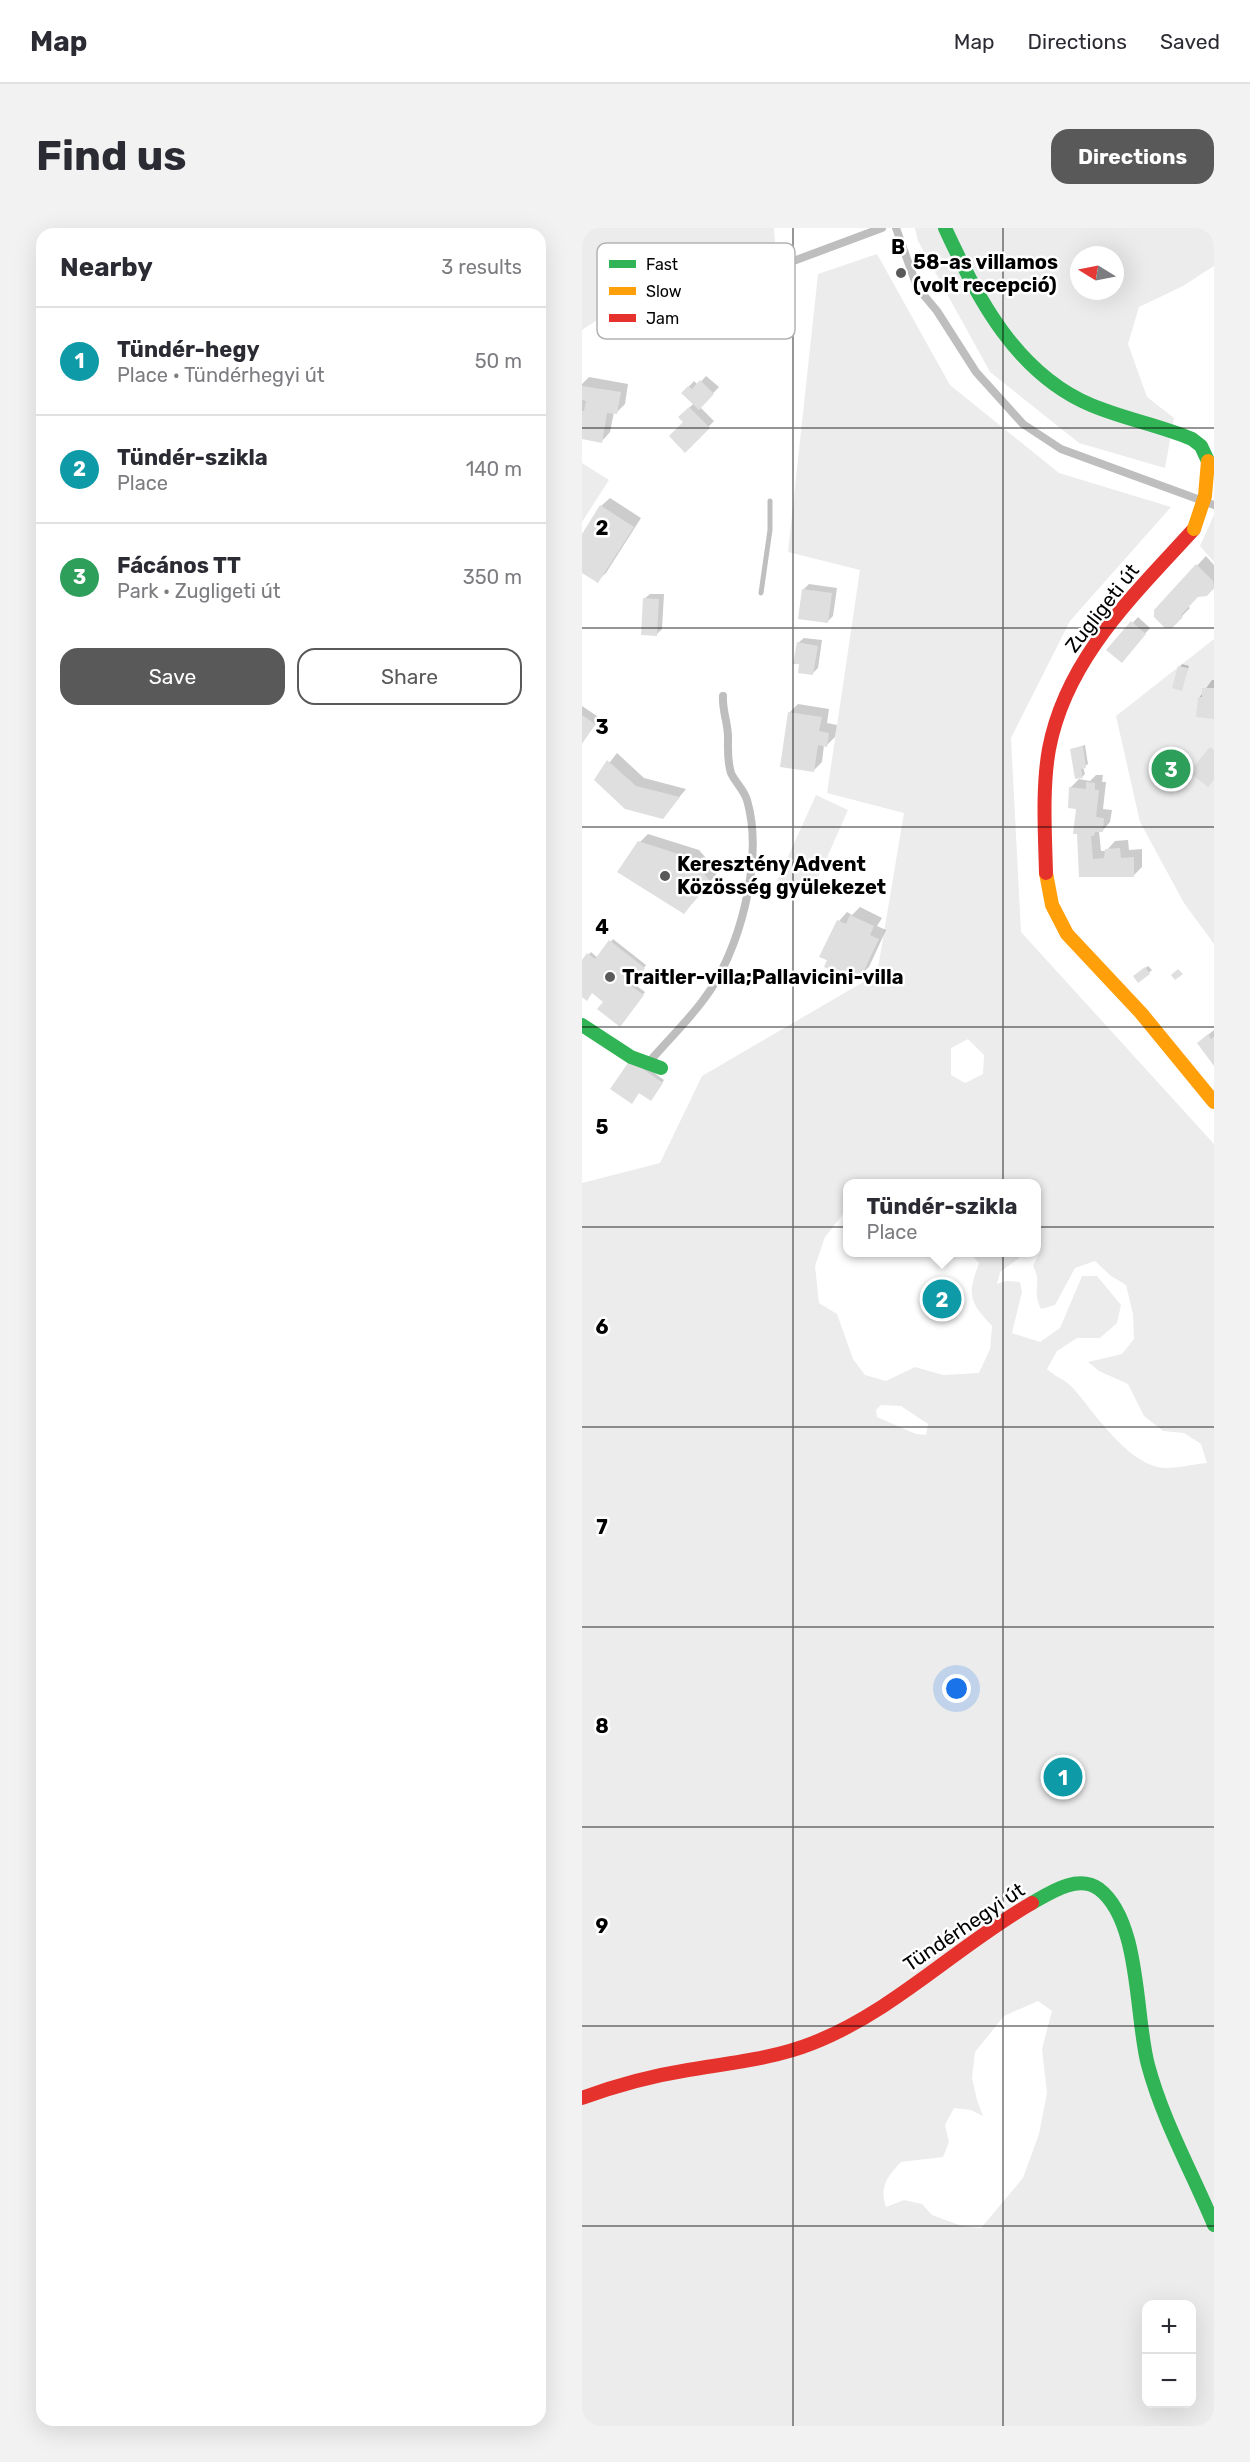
<!DOCTYPE html>
<meta charset="utf-8">
<style>
:root{--surface:#fff;--page:#f2f2f3;--text:#2b2b33;--muted:#7c7c81;--line:#e1e1e2;--accent:#595959}
body{margin:0;font-family:Rubik,sans-serif;background:var(--page);color:var(--text)}
.controls{position:absolute;right:18px;bottom:18px;display:grid;overflow:hidden;border-radius:12px;box-shadow:0 6px 24px #0002}
.controls button{width:54px;height:54px;display:grid;place-items:center;padding:0;border:0;border-bottom:2px solid var(--line);background:var(--surface);color:var(--text);font:30px sans-serif}
.compass{position:absolute;left:488px;top:18px;width:54px;height:54px;border-radius:50%;background:var(--surface);box-shadow:0 6px 24px #0002;rotate:280deg}
.you{position:absolute;left:375px;top:1461px;width:21px;height:21px;margin:-15px;border:4px solid #fff;border-radius:50%;background:#1a73e8;box-shadow:0 0 0 9px #1a73e833}
.badge{display:grid;place-items:center;width:39px;height:39px;border-radius:50%;background:var(--accent);color:#fff;font-size:20px;font-weight:700}
.pin{position:absolute;translate:-50% -50%;border:3px solid #fff;box-shadow:0 2px 6px #0006}
.popup{position:absolute;left:261px;top:951px;width:198px;height:78px;box-sizing:border-box;display:grid;place-content:center;border-radius:12px;background:var(--surface);filter:drop-shadow(0 2px 4px #0005);font-size:20px;white-space:nowrap;color:var(--muted)}
.popup b{font-size:22px;color:var(--text)}
.popup::after{content:'';position:absolute;left:50%;top:100%;margin-left:-12px;border:12px solid transparent;border-top-color:var(--surface)}
.list{margin:0;padding:0;list-style:none}
h2{display:flex;justify-content:space-between;align-items:center;height:78px;margin:0;padding:0 24px;font-size:26px}
h2 small{font-size:20px;font-weight:400;color:var(--muted)}
.list li{display:grid;grid-template-columns:39px 1fr auto;gap:18px;align-items:center;box-sizing:border-box;height:108px;padding:0 24px;border-top:2px solid var(--line)}
.list b{display:block;font-size:22px;white-space:nowrap}
.list p{margin:0;font-size:20px;white-space:nowrap;color:var(--muted)}
.list em{font-size:20px;font-style:normal;color:var(--muted)}
.actions{display:flex;gap:12px;padding:18px 24px}
.actions a{flex:1;padding:14px 0;border:2px solid var(--accent);border-radius:18px;text-align:center;font-size:21px;color:var(--accent)}
.actions .main{background:var(--accent);color:#fff}
.map{position:relative;flex:none;width:632px;height:2198px;overflow:hidden;border-radius:18px}
header{display:flex;align-items:center;gap:36px;box-sizing:border-box;height:84px;padding:0 30px;background:var(--surface);border-bottom:2px solid var(--line)}
header strong{font-size:28px}
nav{display:flex;gap:33px;margin-inline-start:auto;font-size:21px}
.intro{display:flex;align-items:center;justify-content:space-between;box-sizing:border-box;height:144px;padding:0 36px}
h1{margin:0;font-size:42px}
.button{padding:15px 27px;border-radius:18px;background:var(--accent);color:#fff;font-size:21px;font-weight:700}
main{display:flex;gap:36px;padding:0 36px}
aside{flex:1;background:var(--surface);border-radius:18px;box-shadow:0 6px 24px #0002}
.map>svg:first-child{display:block}
.green{fill:#ececec;fill-rule:evenodd}
.shadow{fill:#0003}
.lines{fill:none;stroke-linecap:round;stroke-linejoin:round}
.stream{stroke:#bfbfbf;stroke-width:5}
.building{fill:#dfdfdf}
.lane{stroke:#bebebe;stroke-width:8}
.fast{stroke:#30b455;stroke-width:14}
.slow{stroke:#ff9f0a;stroke-width:14}
.jam{stroke:#e5322d;stroke-width:14}
.slow-bridge{stroke:#ff9f0a;stroke-width:14}
.grid{fill:none;stroke:#000;stroke-width:1.5;stroke-opacity:0.55}
.poi-dot{fill:#595959;stroke:#fff;stroke-width:2}
.labels{text-anchor:middle;dominant-baseline:central;stroke-width:5;stroke-linejoin:round;paint-order:stroke}
.poi-label{font-size:20px;font-weight:bold;fill:#000;stroke:#fff;text-anchor:start}
.street-label{font-size:20px;fill:#000;stroke:#fff}
.key{fill:#fff;stroke:#b2b2b2;stroke-width:1.5}
.key-label{font-size:16px;fill:#000}
.grid-label{font-size:20px;text-anchor:middle;font-weight:bold;fill:#000;stroke:#fff;stroke-width:5;stroke-linejoin:round;paint-order:stroke}
</style>
<header>
<strong>Map</strong>
<nav><a>Map</a><a>Directions</a><a>Saved</a></nav>
</header>
<div class="intro"><h1>Find us</h1><a class="button">Directions</a></div>
<main>
<aside>
<h2>Nearby<small>3 results</small></h2>
<ul class="list">
<li><span class="badge" style="background:#0f9aa8">1</span><div><b>Tündér-hegy</b><p>Place · Tündérhegyi út</p></div><em>50 m</em></li>
<li><span class="badge" style="background:#0f9aa8">2</span><div><b>Tündér-szikla</b><p>Place</p></div><em>140 m</em></li>
<li><span class="badge" style="background:#2e9e5b">3</span><div><b>Fácános TT</b><p>Park · Zugligeti út</p></div><em>350 m</em></li>
</ul>
<div class="actions"><a class="main">Save</a><a>Share</a></div>
</aside>
<div class="map">
<svg width="632" height="2198" viewBox="0 0 632 2198">
<rect width="100%" height="100%" fill="#fff"/>
<path class="green" d="M0,0H192L194,31L18,90L0,102Z
M333,0H632V38L601,58L557,79L546,116L565,169L592,190L583,240L497,215L408,144L336,13ZM497,27H533V63H497Z
M295,26L368,157L477,245L589,279L488,393L429,510L439,704L632,916V2198H0V955L78,935L120,848L295,746L322,585L245,565L278,342L206,324L236,46ZM386,811L402,827L401,846L383,855L369,847V820ZM311,953L317,956H454L455,1021L459,1022L451,1038C461,1057 449,1061 459,1081L473,1077L493,1040L513,1033L529,1048L544,1057L551,1086L552,1111L540,1126L506,1134L517,1143L546,1156L562,1188L581,1203L602,1205L619,1216L625,1235C612,1236 597,1240 584,1240C547,1239 513,1185 491,1160C484,1152 473,1149 465,1141L475,1123L495,1110H518L535,1095L539,1077L515,1048H500L478,1100L458,1114L430,1105L440,1064L438,1054L424,1053L415,1056L418,1044L444,1025H388L397,1035C385,1068 387,1073 410,1098L408,1121L397,1145L361,1147L333,1139L304,1153L283,1147L271,1131L255,1086L237,1075L233,1038L243,1009L265,981L266,956H300ZM299,1177L319,1178L346,1196L344,1207L334,1206L295,1189L294,1182ZM456,1773L470,1783L460,1821L465,1865L457,1906L441,1950L399,2000L380,1998L350,1987L340,1976L322,1972L304,1979C297,1959 305,1949 319,1934L361,1929L367,1914L363,1897L372,1880L389,1882L401,1888L395,1872L390,1850L393,1824L422,1788ZM564,2076H610V2176H564Z
M0,235L27,252L0,294Z
M632,287V334L618,318Z
M632,411V716L602,675L558,594L534,488Z
M234,567L266,582L228,668L195,653Z"/>
<path class="shadow" d="M124,148L137,159L118,179L132,193L103,223V194L98,189L112,175L101,165L112,153L116,157Z
M7,149L46,156L43,176L34,185L32,184L28,204L20,213L0,209V156Z
M28,270L59,290L24,345L15,353L0,343V308L19,278Z
M624,328L632,337V360L625,367H616L606,378L608,380L589,399L574,382Z
M227,356L255,360L251,388L246,393L221,362Z
M68,366H82L80,401L74,407L62,371Z
M556,389L568,400L545,427L526,422Z
M222,410L240,412L236,440L231,445L216,415Z
M600,436L607,438L599,461L598,439Z
M630,452H632V489L616,488L617,470Z
M216,476L247,481L245,495L255,497L253,509L245,517H242L240,534L231,543L207,485Z
M0,478L18,490L0,515Z
M503,517L506,536L501,539L503,546L500,549L490,521Z
M35,525L62,550L104,561L81,589L14,552Z
M514,547H521L520,554H524L521,581L530,582L528,594L520,603H517L519,623H524L533,613L546,612L547,622L560,621V639L551,648H499L495,580L488,560L497,551L508,553Z
M66,606L117,622L136,644L110,676L58,614Z
M278,679L300,690L295,698L304,702L287,739L278,747L272,744L267,749L239,728L257,693L265,684L270,687Z
M31,711L64,737L51,755L63,764L40,794L23,773L10,764L0,767V735L9,724L16,730Z
M566,738L570,742L557,753L555,746Z
M632,802V836L616,815Z
M52,830L82,852L71,869Z"/>
<g class="lines">
<path class="stream" d="M179,365L188,302V273"/>
</g>
<path class="building" d="M118,152L132,166L117,182L99,165L106,158L110,161Z
M0,158L39,164L35,186L25,185L20,215L0,211V183H2L4,173L0,172Z
M107,179L128,200L103,225L87,208L101,194L96,189Z
M18,277L52,299L16,355L0,345V306Z
M614,336L631,353L632,360L625,368L616,369L599,387L601,389L590,400H583L572,389V382Z
M220,361L250,365L246,395L216,391Z
M61,370L77,371L75,408L59,407Z
M549,393L564,406L540,435L524,422Z
M215,414L236,418L231,447L216,445L217,436H211Z
M596,438L606,440L600,463L590,460Z
M620,460H632V491L614,489L616,469H620Z
M206,484L240,489L237,503L247,505L245,519L236,517L232,544L198,539Z
M0,487L13,496L0,516Z
M501,518L504,540L499,541L501,550L493,551L488,521Z
M628,519L632,522V552L626,559L607,544Z
M25,532L54,558L98,569L81,591L43,581L12,552Z
M504,554L513,555V562H517L514,589L522,590L521,604H513L512,608H509L511,631L522,630L523,621L538,620L539,630L552,629V649H497L495,606H491L494,581L486,580L487,559L504,561Z
M56,613L109,630L128,653L102,686L35,644Z
M268,687L292,698L288,707L297,711L279,749L270,745L268,751L242,739L245,732L237,729L255,692L264,696Z
M27,712L63,740L49,758L62,767L38,799L15,781L21,774L10,765L5,773L0,769V732L5,725L13,731Z
M563,739L568,746L556,755L551,748Z
M596,741L601,746L593,752L589,747Z
M626,806L629,811L632,809V838L615,815Z
M48,832L81,855L69,873L57,865L50,876L28,861Z"/>
<g class="lines">
<path class="lane" d="M314,0L335,59L355,83L394,144L441,196L479,221L632,277
M206,35L300,0
M68,833C86,812 106,793 122,771C158,724 182,631 165,572C162,562 153,554 149,545C145,532 146,522 146,509C146,495 140,482 141,468"/>
<path class="fast" d="M363,0C395,70 435,146 509,177C542,191 577,197 610,211L619,218L626,233
M0,797L49,829L79,840
M450,1675C469,1664 496,1646 517,1661C559,1693 553,1789 566,1837C581,1893 610,1944 632,1997"/>
<path class="slow" d="M464,645L470,677L485,706L559,785L632,874"/>
<path class="jam" d="M464,645C463,605 460,560 467,521C484,430 553,366 612,301
M0,1870C35,1857 69,1848 106,1842C147,1835 191,1831 231,1815C312,1783 375,1718 450,1675"/>
<path class="slow-bridge" d="M612,301L623,268L626,233"/>
</g>
<path class="grid" d="M211,0V2198M421,0V2198M0,200H632M0,400H632M0,599H632M0,799H632M0,999H632M0,1199H632M0,1399H632M0,1599H632M0,1798H632M0,1998H632"/>
<g class="poi-dot">
<circle cx="319" cy="45" r="6"/>
<circle cx="83" cy="648" r="6"/>
<circle cx="28" cy="749" r="6"/>
</g>
<g class="labels">
<g class="poi-label">
<text x="331" y="34">58-as villamos<tspan x="331" dy="23">(volt recepció)</tspan></text>
<text x="95" y="636">Keresztény Advent<tspan x="95" dy="23">Közösség gyülekezet</tspan></text>
<text x="40" y="749">Traitler-villa;Pallavicini-villa</text>
</g>
<g class="street-label">
<text transform="translate(520 380) rotate(-52)">Zugligeti út</text>
<text transform="translate(382 1699) rotate(-34)">Tündérhegyi út</text>
</g>
</g>
<rect x="15" y="15" width="198" height="96" rx="9" class="key"/>
<rect x="27" y="32" width="27" height="8" fill="#30b455"/>
<rect x="27" y="59" width="27" height="8" fill="#ff9f0a"/>
<rect x="27" y="86" width="27" height="8" fill="#e5322d"/>
<g class="key-label">
<text x="64" y="42">Fast</text>
<text x="64" y="69">Slow</text>
<text x="64" y="96">Jam</text>
</g>
<g class="grid-label">
<text x="316" y="26">B</text>
<text x="20" y="307">2</text>
<text x="20" y="506">3</text>
<text x="20" y="706">4</text>
<text x="20" y="906">5</text>
<text x="20" y="1106">6</text>
<text x="20" y="1306">7</text>
<text x="20" y="1505">8</text>
<text x="20" y="1705">9</text>
</g>
</svg>
<div class="controls">
<button>+</button>
<button>−</button>
</div>
<svg class="compass" viewBox="-18 -18 36 36"><path d="M0-13l5 13h-10z" fill="#e53935"/><path d="M0 13l5-13h-10z" fill="#7c7c81"/></svg>
<div class="you"></div>
<div class="pin badge" style="left:481px;top:1549px;background:#0f9aa8">1</div>
<div class="pin badge" style="left:360px;top:1071px;background:#0f9aa8">2</div>
<div class="popup"><b>Tündér-szikla</b>Place</div>
<div class="pin badge" style="left:589px;top:541px;background:#2e9e5b">3</div>
</div>
</main>
